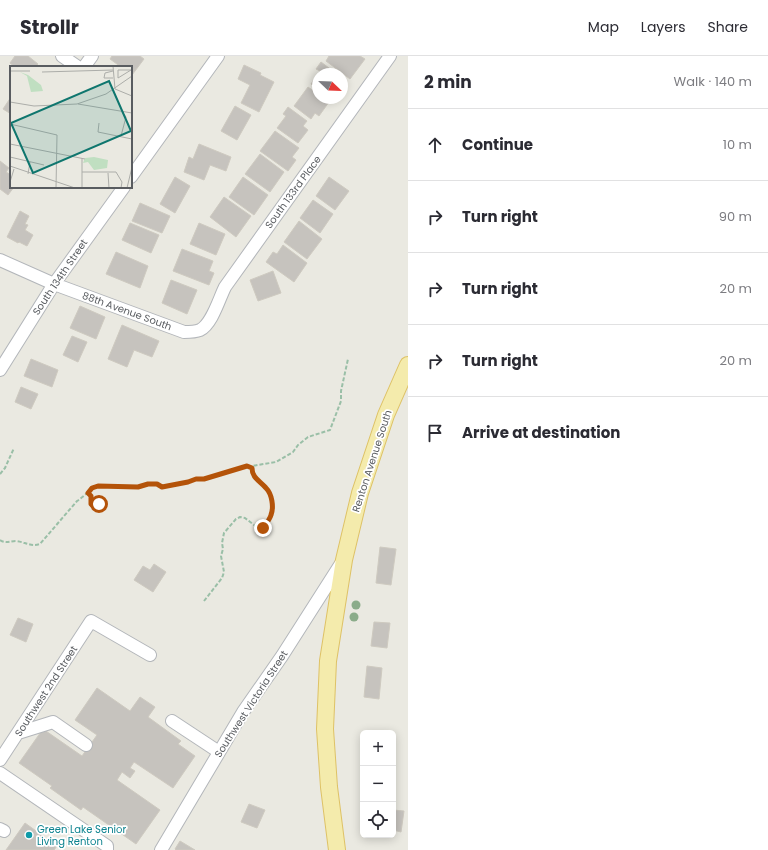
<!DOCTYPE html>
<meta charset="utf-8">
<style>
:root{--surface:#fff;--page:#f2f2f3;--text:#2b2b33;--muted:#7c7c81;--line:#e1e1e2}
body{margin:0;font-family:Poppins,sans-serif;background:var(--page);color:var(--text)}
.controls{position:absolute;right:12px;bottom:12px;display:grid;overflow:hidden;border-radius:6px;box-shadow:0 2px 10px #0003}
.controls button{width:36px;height:36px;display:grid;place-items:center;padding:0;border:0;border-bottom:1px solid var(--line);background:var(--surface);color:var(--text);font:20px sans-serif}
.compass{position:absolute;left:312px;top:12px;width:36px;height:36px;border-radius:50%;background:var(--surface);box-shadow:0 2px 10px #0003;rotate:113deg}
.stop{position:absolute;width:12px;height:12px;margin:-9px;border:3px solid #b45309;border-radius:50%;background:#fff}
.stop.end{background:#b45309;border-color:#fff;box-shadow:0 1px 4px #0008}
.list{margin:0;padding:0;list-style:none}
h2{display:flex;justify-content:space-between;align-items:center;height:52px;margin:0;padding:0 16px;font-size:17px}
h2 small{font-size:13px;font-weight:400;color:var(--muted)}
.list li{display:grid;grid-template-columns:26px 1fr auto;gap:12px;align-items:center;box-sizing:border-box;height:72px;padding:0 16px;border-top:1px solid var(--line)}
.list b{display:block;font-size:15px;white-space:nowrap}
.list em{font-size:13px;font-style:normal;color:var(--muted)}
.icon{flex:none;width:22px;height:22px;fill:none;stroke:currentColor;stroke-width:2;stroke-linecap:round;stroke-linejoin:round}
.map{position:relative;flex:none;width:408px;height:794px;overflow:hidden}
header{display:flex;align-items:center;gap:24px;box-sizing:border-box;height:56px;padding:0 20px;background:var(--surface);border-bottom:1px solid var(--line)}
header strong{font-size:19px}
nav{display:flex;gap:22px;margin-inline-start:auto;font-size:14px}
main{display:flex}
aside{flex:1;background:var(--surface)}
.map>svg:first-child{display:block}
.building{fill:#c6c3be;stroke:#cecac0}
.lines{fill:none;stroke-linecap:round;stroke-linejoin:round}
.minor-casing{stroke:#b3b6ba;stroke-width:14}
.major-casing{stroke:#dec266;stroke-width:18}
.path{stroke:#9abfa7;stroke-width:2;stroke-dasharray:4 2;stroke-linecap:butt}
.minor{stroke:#fff;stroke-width:12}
.major{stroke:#f4ebac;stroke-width:16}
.tree{fill:#8bac8a}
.route{stroke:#b45309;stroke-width:5}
.culture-dot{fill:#0f9aa8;stroke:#fff;stroke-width:1.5}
.labels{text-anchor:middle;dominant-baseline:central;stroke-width:3.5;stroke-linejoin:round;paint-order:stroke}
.street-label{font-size:10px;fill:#595c60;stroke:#fff}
.culture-label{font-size:10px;fill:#0d838f;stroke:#fff;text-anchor:start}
.inset-road{fill:none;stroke:#acada9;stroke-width:1}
.view{fill:#0f766e;fill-opacity:0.15;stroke:#0f766e;stroke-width:2}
.inset-edge{fill:none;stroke:#595c60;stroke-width:2}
</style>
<header>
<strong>Strollr</strong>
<nav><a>Map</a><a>Layers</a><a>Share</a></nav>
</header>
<main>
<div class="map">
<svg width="408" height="794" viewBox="0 0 408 794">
<rect width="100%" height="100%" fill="#eae9e1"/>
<path class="building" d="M15,0H28L38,8L35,11H15L10,7Z
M112,0H140L144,3L132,19L131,18V11H121L110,3Z
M329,0H360L365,3L350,23L326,5Z
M321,6L337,18H318V33L311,28L320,15L316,13Z
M244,9L261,17L260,19L274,26L259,56L241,47L250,29L238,23Z
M308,31L318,38V42H324L329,46L319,60L315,57L311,63L294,50Z
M11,41V58L3,53Z
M235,50L251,59L237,84L221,75Z
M288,51L307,65L303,70L308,74L298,87L277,72L286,60L283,58Z
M275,75L299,92L292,101L296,104L288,115L260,95Z
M199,88L231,101L226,115L210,109L204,124L184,116L189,101L193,103Z
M260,98L284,116L270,136L245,118Z
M0,105L9,112L6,116L11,119V131H14L8,139L0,133Z
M175,121L190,130L175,157L160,148Z
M243,121L268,139L254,159L229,141Z
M329,121L349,135L335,154L316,140Z
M224,141L251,160L236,181L210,161Z
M313,144L333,158L320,177L300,162Z
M140,147L170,160L162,177L132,165Z
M20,155L29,160L25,168L28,169L25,174L33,179L27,190L19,186L18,187L7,181Z
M299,165L322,183L307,203L284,186Z
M130,167L159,179L151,197L122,184Z
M199,167L225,178L216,199L190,188Z
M283,189L307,207L294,226L266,206L273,196L277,198Z
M182,193L213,205L209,215L214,217L209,229L173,215Z
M116,196L148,210L140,232L106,218Z
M273,215L281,237L258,245L250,224Z
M171,224L197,234L187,258L162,247Z
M80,250L105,261L96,283L70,272Z
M122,269L159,285L152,301L134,294L127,311L108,303Z
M72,280L87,286L78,306L63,299Z
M31,303L58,314L52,331L24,320Z
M21,331L38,338L31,353L15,346Z
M380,491L396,493L391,529L376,527Z
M154,508L166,516L153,536L134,524L143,510L150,514Z
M18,562L33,568L26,586L10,579Z
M374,566L390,567L387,592L371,590Z
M367,610L382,612L379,643L364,641Z
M97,632L130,655L140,641L155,651L148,661L181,685L178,688L195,700L173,732L134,706L130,712L135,715L130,722L122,716L117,724L160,754L136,788L83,751L81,754L50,732L52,730L19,707L43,673L82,700L97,679L75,664Z
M249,748L265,754L257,772L241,766Z
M393,754L404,755L401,776L393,774Z
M25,767L57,790L54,794H6Z
M180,785L195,794H176L175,793Z"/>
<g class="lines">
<g class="minor-casing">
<path id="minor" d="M62,0L78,11
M84,11L92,0
M131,121L218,0
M0,204L54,228L184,276C190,276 195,276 200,274C212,268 219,243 225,231L390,0
M0,314L54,228L124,131
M172,665L219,696
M18,677L53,666L86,689
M0,704L91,565L150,599
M0,717L107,790V794
M0,773L4,775
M161,794L243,656L282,600L342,506"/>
</g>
<g class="major-casing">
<path id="major" d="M337,794L329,731L325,673L328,605L344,504L360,437L386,359L408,309"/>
</g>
<path class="path" d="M0,418L5,412L14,392
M88,437L91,440V448L92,449L101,448
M0,484C6,488 10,485 16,485C25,486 31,491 40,488L77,445C85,440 90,433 97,430L138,431L148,428H157L162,431L188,426L196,423H204L240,412L247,410L252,412
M204,545L222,522L224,516L221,500L223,493L222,487L224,477L236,463L240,461L245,462L258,472H263C266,468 270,464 271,459C274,451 272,438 266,432C260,425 249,421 252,410L276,406L293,396L298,389L308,381L330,374L341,345V335L348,303"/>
<use href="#minor" class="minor"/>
<use href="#major" class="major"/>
</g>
<g class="tree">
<circle cx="356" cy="549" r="4.5"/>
<circle cx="354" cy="561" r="4.5"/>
</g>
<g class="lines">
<path class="route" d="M99,448L92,449L91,448V440L88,437L92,432L98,430L138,431L148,428H157L162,431L188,426L196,423H204L247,410L252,412C252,422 260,425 266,432C272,438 274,451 271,459C270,463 266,468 263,472"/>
</g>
<circle class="culture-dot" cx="29" cy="779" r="4"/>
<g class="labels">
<g class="street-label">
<text transform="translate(293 136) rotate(-54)">South 133rd Place</text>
<text transform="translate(60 221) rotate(-56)">South 134th Street</text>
<text transform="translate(127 255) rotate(20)">88th Avenue South</text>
<text transform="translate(372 405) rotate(-72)">Renton Avenue South</text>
<text transform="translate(46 635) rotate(-57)">Southwest 2nd Street</text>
<text transform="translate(251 648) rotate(-57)">Southwest Victoria Street</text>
</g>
<g class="culture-label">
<text x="37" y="773">Green Lake Senior<tspan x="37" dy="12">Living Renton</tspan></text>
</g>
</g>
<g transform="translate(10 10)">
<rect width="122" height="122" fill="#eae9e1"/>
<path d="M10,6L18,9L31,19L33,25L21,26L17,10ZM84,91L98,94L97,102L84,104L78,96L73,97L75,92Z" fill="#c0dfc1"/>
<path class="inset-road" d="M103,0L105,23L122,30M108,4H121L108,12ZM0,5H20M103,5L95,7L94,12H103M32,6L103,4M0,36L24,40L67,38L96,28L122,10M68,38L122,47M89,57L88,66L122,73M0,58L47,69L46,122M111,70L116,51L112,46M0,78L75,93M0,91L34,99M0,100L65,122M72,106H106L112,116L111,122M98,107L99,122M18,108L20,96M0,116L4,103M72,122V92M117,122L122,101"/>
<path class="view" d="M99,15L121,65L23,107L1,57Z"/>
<rect width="122" height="122" class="inset-edge"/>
</g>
</svg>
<div class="controls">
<button>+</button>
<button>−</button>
<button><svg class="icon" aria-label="locate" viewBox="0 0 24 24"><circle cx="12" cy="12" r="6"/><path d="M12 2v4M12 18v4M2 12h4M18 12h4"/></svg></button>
</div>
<svg class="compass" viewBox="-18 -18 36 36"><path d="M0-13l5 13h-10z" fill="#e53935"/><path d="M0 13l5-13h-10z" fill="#7c7c81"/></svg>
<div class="stop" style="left:99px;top:448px"></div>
<div class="stop end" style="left:263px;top:472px"></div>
</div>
<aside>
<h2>2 min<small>Walk · 140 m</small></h2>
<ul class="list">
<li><svg class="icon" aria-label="ahead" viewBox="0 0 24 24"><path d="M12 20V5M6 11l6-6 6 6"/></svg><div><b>Continue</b></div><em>10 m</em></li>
<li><svg class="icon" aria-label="right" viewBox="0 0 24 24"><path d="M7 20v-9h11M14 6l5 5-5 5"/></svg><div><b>Turn right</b></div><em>90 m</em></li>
<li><svg class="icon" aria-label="right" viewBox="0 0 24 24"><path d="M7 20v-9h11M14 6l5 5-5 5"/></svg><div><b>Turn right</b></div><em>20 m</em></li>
<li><svg class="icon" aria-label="right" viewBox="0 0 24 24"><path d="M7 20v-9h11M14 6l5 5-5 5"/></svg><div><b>Turn right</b></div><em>20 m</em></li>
<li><svg class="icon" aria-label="arrive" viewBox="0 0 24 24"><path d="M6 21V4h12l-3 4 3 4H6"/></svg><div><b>Arrive at destination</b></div></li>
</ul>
</aside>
</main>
